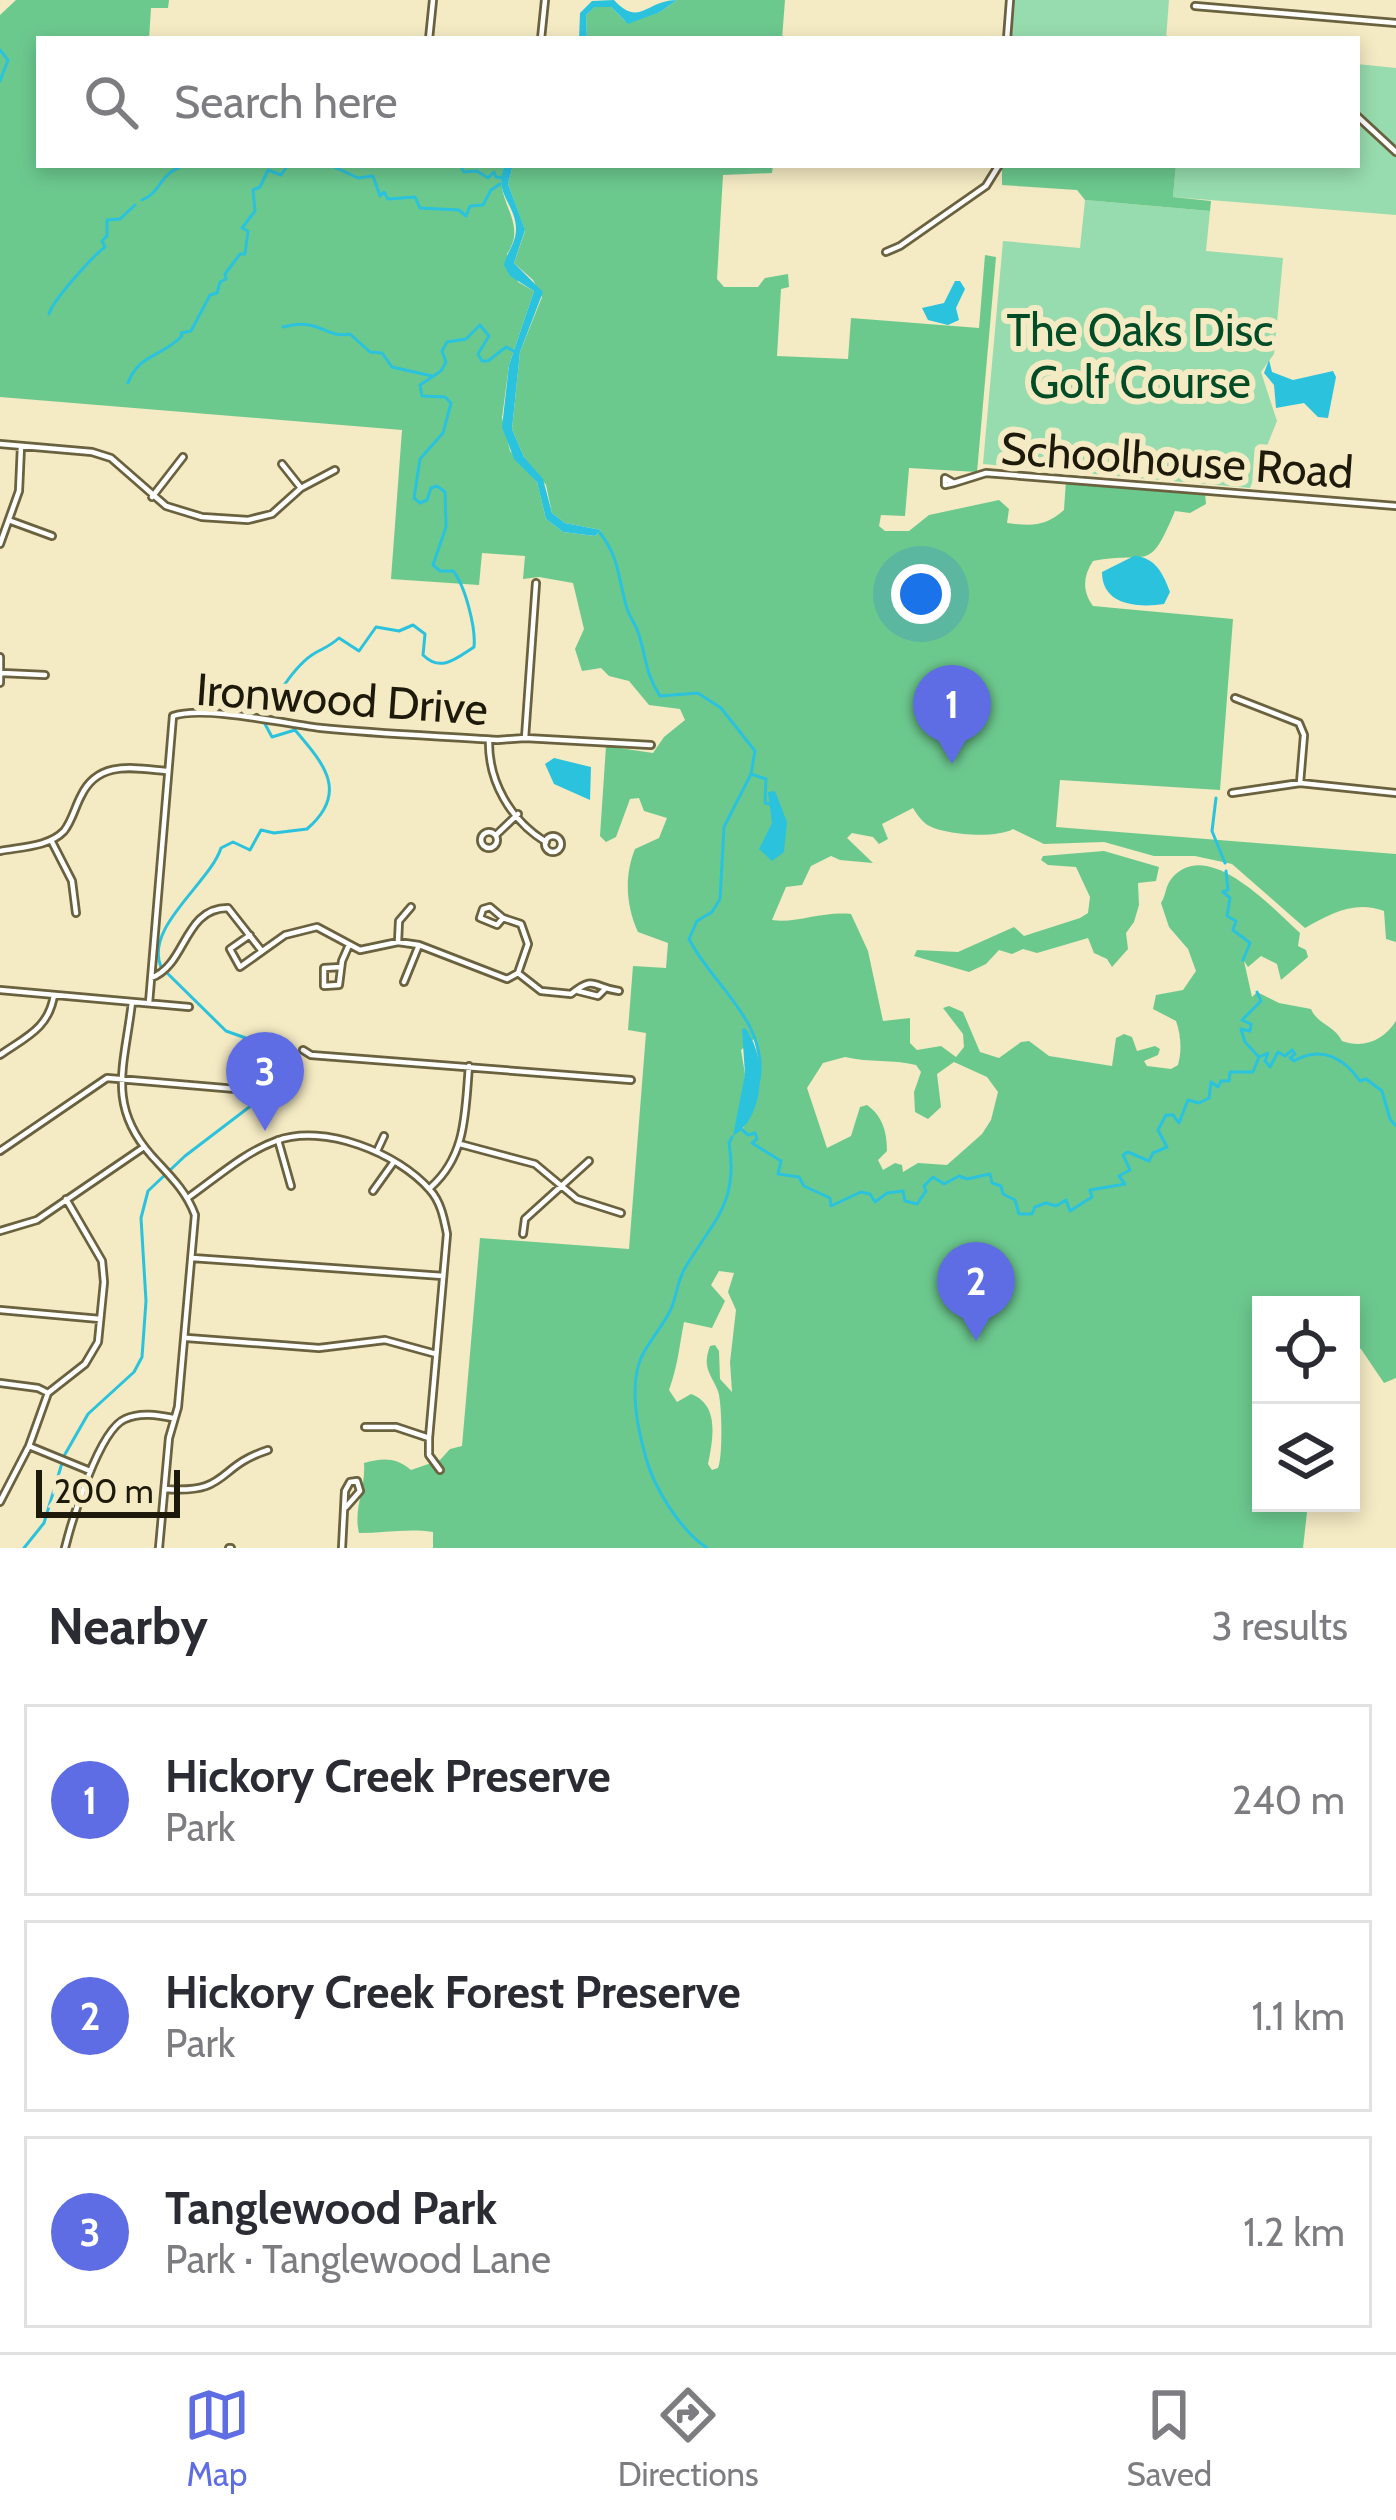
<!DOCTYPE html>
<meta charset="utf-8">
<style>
:root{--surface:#fff;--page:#f7f7f7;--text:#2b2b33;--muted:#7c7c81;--line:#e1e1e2;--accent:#5f6de5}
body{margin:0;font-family:Cabin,sans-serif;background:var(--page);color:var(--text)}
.controls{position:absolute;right:36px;bottom:36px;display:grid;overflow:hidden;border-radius:0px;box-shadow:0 6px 18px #0003}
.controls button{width:108px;height:108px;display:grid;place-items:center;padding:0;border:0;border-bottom:3px solid var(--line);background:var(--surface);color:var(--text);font:60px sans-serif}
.scale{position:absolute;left:36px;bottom:30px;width:144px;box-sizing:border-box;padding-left:12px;border:6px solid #1d1a0b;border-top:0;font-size:33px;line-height:42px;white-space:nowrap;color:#1d1a0b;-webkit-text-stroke:9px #f4eac3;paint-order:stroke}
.you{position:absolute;left:921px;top:594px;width:42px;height:42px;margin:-30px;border:9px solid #fff;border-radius:50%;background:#1a73e8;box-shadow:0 0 0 18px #1a73e833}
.badge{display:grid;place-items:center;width:78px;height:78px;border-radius:50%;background:var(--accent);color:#fff;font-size:39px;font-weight:700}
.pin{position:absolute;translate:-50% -99px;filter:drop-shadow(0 3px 6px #0008)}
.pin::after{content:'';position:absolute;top:63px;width:42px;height:36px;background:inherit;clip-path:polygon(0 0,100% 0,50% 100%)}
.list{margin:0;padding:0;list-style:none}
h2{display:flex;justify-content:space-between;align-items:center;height:156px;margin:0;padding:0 48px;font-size:51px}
h2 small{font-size:39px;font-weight:400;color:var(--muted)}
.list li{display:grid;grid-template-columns:78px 1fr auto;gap:36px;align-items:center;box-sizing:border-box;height:192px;margin:0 24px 24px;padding:0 24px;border:3px solid var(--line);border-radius:0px}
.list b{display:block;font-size:45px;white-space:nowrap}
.list p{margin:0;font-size:39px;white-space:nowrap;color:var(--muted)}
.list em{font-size:39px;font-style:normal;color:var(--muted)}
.icon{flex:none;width:66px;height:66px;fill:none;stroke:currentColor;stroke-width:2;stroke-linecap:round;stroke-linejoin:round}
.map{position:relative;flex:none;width:1396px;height:1548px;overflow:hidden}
.search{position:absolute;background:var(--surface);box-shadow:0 6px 18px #0003;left:36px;right:36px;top:36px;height:132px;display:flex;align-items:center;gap:30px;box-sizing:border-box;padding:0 42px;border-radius:0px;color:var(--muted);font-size:45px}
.sheet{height:804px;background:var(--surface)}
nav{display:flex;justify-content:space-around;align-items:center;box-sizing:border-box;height:168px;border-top:3px solid var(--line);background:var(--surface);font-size:33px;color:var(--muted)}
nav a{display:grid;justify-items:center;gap:6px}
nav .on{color:var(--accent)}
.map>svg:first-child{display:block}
.green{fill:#97dcae}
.forest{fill:#6cc98e;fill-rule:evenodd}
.water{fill:#2bc2de}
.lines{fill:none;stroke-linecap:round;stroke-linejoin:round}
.stream{stroke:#2bc2de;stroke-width:3}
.street-casing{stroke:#6a613f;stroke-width:10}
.street{stroke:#fff;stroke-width:4.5}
.labels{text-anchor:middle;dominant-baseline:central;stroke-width:12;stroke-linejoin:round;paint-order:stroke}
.park-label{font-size:45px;fill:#004c27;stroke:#f4eac3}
.street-label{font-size:45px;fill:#1d1a0b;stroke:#f4eac3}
</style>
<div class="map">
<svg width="1396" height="1548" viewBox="0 0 1396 1548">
<rect width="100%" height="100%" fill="#f4eac3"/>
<path class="green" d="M1014,0H1169L1166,39L1012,36Z
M1357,64L1396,68V215L1173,197L1176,165H1357Z
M1085,200L1210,211L1206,251L1283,258L1274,354L1261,372L1277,421L1250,488L983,464L1003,241L1080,248Z"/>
<path class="forest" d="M16,0H169L168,8H151L149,39H39V165H505C490,199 530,221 507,254L518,282L534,291L509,365L502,418L510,451L537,482L546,519L563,532L595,536L601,530L565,523L552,513L546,485L524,457L512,429L520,352L542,297L533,280L514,263L525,231L508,184L513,165H773L772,173L723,175L717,279L724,287H758L765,278L788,274L789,287L781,289L777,356L848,359L851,318L979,328L985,255L996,257L977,472L909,468L905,516L881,515L879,526L885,531H909L929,515L999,500L1009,509L1007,523C1032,526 1044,527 1064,510L1066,480L1205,493L1206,504L1190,513L1175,511C1148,575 1151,550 1093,561C1083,576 1082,591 1093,606L1233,619L1220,790L1060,780L1056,827L1396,854V942L1386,939L1384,911C1355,900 1330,914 1305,928L1232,864L1195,856H1154L1104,842L1044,844L1013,829C996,839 941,835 926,824C921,820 916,813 913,808L882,824L888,839L879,844L873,837L852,833L847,838L873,863L840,860L831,856L811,866L802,885L786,887L772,920C796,924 821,911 851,914L868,951L883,1021L910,1018V1043L917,1050L941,1046L956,1057L964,1047L963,1034L943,1008L949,1006L963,1012L980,1052L999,1058L1021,1042L1029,1041L1049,1056L1112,1066L1116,1038L1124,1034L1132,1037L1137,1051L1155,1046L1160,1049L1158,1055L1144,1061L1147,1066L1171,1069L1178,1065C1182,1051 1181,1035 1176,1021L1153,1009L1156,995L1183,990L1196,971L1188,949L1169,927L1161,903C1167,893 1165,886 1172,878C1208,836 1273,909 1300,933L1298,946L1306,950L1308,957L1281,980L1277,964L1261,956L1248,967L1244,961L1252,997L1257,992L1279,1003L1311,1009C1318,1025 1334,1025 1342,1041C1364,1049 1384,1040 1396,1021V1378L1384,1383L1361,1349L1351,1344V1305H1261V1503H1308L1303,1548H433V1532C408,1528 384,1533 359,1533C353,1509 366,1489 364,1463C383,1458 395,1457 411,1470L440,1460L450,1449L462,1446L480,1238L629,1249L646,1033L628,1030L633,966L666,968L668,943L638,932C626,906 624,876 635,849L659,838L667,818L644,811L639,798L630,799L616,837L606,842L600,836L606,746L653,753L664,737L685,720L680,709L649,705L629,681L609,676L601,668L582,671L575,649L584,629L573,583L539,577L523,579L525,556L482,553L479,585L391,579L402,430L0,397V15ZM754,1039C763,1073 759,1103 741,1132L745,1074L741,1050ZM845,1057C870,1063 892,1059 916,1065L921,1072L914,1092L915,1112L928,1119L941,1107L937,1074L954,1062L987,1077L998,1092L991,1120L982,1134L947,1165L918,1163L903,1172L902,1165L895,1163L883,1170L878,1160L887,1151C887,1133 883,1116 867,1105L860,1107L851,1136L827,1148L807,1088L823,1063ZM719,1271L734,1273L728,1292L736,1310L730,1362L732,1392L720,1379L719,1351L715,1345L710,1346C702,1368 710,1372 718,1391C722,1402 723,1457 718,1468L712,1470L708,1464C713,1439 720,1405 691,1394L677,1402L669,1390C678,1365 679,1348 684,1322L712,1328L725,1301L711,1285Z
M677,0H785L782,39H587L586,15L595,7H611L625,21L660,12Z
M1002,165H1176L1173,197L1211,201L1210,211L1085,200L1077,190L1002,185Z
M1104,851L1159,867L1156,881L1138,883L1139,905L1134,922L1126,933L1128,949L1112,967L1107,959L1094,953L1088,938L1037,953L1023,949L1012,954L999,950L986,964L969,972L914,956L917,950L958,952L1014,927L1024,936L1080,918L1088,913L1090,897L1076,867L1048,865L1041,860L1043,856Z"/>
<path class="water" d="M614,0C640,28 646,0 677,0L660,12L628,24L611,7H595L586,15L587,39H579L580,13L592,1Z
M505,165H513L508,184L525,230L514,263L543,292L520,352L512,429L524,457L543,479L552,513L565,523L601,530L595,536L563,532L546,519L537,482L514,459L502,427L509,365L534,291L510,276L504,265C507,252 516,243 516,229C516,204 492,192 505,165Z
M955,281H960L965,289L956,308L959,320L948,325L928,320L922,308L944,303Z
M1269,360L1272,372L1293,380L1333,371L1336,377L1328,418L1318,417L1304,403L1276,408L1274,385L1264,373Z
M1134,556C1155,557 1163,573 1170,592L1164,604C1137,608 1102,605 1102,572Z
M554,758L591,767L590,800L554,784L545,764Z
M775,791L787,822L784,852L772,861L759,849L772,823L768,792Z
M745,1028C767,1055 766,1117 733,1136L745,1074L742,1029Z"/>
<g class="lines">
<path class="stream" d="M0,50L8,60L0,81
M330,165L358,178L373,176L380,196L384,192L388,199L415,197L420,208L459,210L466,216L470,206L483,205L491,190L500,184
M460,165L464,172L477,171L488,178L494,172L496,177L504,178
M142,200C162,192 158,174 185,165
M49,314C52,301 93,256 105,247L102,241L107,236V220L120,219L135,205
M283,327C320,317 325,339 350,334L370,352L382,353L392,367L432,376
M128,383C139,354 160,358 182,336L181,333L191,331L210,295L217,293L220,282L226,279L225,274L240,254H245L248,231L242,228L255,211L253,190L260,187L268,170L281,175L288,165
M600,533C619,557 618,577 626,605C628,615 635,623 638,632C647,658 644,671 660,696L698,693L721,708L755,751L751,774L724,827L720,899L712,912L697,921L689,939C712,985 769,1022 759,1080
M751,774L766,779L765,803L769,804
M1216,798L1212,831L1225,863
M1226,871L1228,890L1223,892L1230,898L1227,916L1236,921L1233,930L1250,943L1243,960
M161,967C144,927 210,883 221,848L233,842L250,850L261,830L274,833L307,829C350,792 323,763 295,730L272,737L265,724C269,703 296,664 315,653C324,648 330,646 339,638L359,651L376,627L399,631L413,625L425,634L423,655C441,673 457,658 474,647C476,628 465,585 453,571H440L433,565L446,527L445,492L437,486L431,488L427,500L420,503L414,498L420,459L443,433L451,403L445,397L422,396L420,385L441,371L446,362L442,351L447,342L466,339L480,325L489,336L478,354L482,361H488L506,347L514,351
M1259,1057L1268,1053L1265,1061L1270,1067L1278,1052L1285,1056L1292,1050L1295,1054L1290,1058L1294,1061C1321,1045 1344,1058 1360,1081L1366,1079L1382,1091L1390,1119L1396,1126
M740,1128L748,1135L755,1133L757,1139L752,1143L781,1161L778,1174L799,1177L804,1186L830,1198L831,1206L861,1192L870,1194L875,1202L887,1193L903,1191L905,1201L917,1204L926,1191L924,1186L933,1177L944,1184L959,1176L967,1179L990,1174L992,1183L1001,1186L1003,1194L1015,1200L1019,1214H1032L1035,1207L1046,1203L1056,1206L1066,1200L1070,1211L1092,1197L1090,1190L1125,1184L1119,1176L1130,1170L1123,1155L1128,1152L1149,1161L1153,1153L1167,1147L1158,1130L1166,1115H1173L1179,1123L1188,1100L1199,1103L1209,1098L1211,1082L1218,1087L1221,1081H1229L1230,1072H1253L1259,1057L1245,1042L1241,1029L1250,1031L1251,1024L1242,1020L1261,1001L1257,992
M64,1456L88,1414L134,1372L142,1357L146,1301L141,1218L148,1191L185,1156L261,1098L288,1087L285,1061L274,1048L226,1031L163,969
M24,1548L44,1523L62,1463
M707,1548C681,1531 654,1488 646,1458C638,1430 629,1386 641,1358C649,1341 662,1327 670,1311C677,1297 677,1281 685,1268C713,1221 739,1203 729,1143L732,1137"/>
<g class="street-casing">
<path id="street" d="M1195,6L1396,23
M429,39L433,0
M541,39L545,0
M1007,39L1010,0
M1357,116L1396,152
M886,252L900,246L986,186L999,165
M0,444L92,452L111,458L166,506L202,517L248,520L272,514L301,488L335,470
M282,464L301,488
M954,483L945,485V478L954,483L986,473L1396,506
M152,497L183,457
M11,521L52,536
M0,544L19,491L21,446
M0,657V683
M2,673L45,675
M1235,698L1299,723L1304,735L1300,783
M525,738L536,583
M489,740C488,781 510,820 546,842
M1232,793L1300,783L1396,793
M481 840a8 8 0 1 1 16 0a8 8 0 1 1-16 0Z
M496,835L518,814
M545 844a8 8 0 1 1 16 0a8 8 0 1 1-16 0Z
M51,840L72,881L76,913
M0,851C20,847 49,847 64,831C72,821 75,807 81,796C98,760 133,768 166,771
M250,935L230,949L240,967L285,935L317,927L360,950L398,942L419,945L507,979L518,973L528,944L521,924L503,918L490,907L483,909L480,918L497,925L503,918
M398,942L399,921L411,907
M341,967L324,968V986L339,985L342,961L349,945
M518,973L541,991L571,994C595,974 593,988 619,991
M151,978C187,965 183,908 228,908L261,950
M404,982L419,945
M0,990L189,1007
M578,991L598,996L605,989
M132,1002C125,1064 106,1104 151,1155C168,1174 186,1190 195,1215L178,1407L169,1438L159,1548
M149,1003L173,716C203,705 287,724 321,728C380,734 439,736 498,740L525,738L651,745
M303,1050L311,1055L631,1080
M0,1055C26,1037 49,1028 54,995
M278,1140L291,1186
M460,1144L535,1164L577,1199L621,1213
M0,1151L107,1078L236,1089
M377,1151L384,1136
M431,1187C467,1155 465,1111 469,1066
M373,1191L393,1163
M189,1197C216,1178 245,1152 276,1141C324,1123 398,1153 430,1190C441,1202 444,1219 447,1234L429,1438V1455L440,1470
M0,1231L37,1220L144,1147
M523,1234L525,1219L589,1161
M192,1258L443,1276
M0,1310L100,1319
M187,1338L319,1348L385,1340L436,1354
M0,1383L38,1388L48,1393
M365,1427H396L429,1438
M29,1446L90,1471
M165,1489C230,1494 215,1467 268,1450
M0,1502L29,1446L48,1393L85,1364L98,1342L104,1282L102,1261L66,1199
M65,1548C72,1520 99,1430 125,1419C140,1412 158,1415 173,1418
M229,1548H231
M342,1548L345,1491L350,1482L357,1481L360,1491L346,1507"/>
</g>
<use href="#street" class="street"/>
</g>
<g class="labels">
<g class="park-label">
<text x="1140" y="330">The Oaks Disc<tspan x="1140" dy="52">Golf Course</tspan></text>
</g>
<g class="street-label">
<text transform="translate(1177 460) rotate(4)">Schoolhouse Road</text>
<text transform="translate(342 699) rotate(4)">Ironwood Drive</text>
</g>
</g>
</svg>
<div class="controls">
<button><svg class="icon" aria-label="locate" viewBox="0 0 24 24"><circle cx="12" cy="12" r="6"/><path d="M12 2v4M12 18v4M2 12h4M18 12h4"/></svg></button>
<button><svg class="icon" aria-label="layers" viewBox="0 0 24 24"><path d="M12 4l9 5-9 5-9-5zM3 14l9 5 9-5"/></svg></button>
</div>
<div class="scale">200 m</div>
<div class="you"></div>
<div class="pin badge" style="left:952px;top:764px">1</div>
<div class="pin badge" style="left:976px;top:1341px">2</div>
<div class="pin badge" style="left:265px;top:1131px">3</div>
<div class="search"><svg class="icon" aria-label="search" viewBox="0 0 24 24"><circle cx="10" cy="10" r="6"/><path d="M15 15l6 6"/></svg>Search here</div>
</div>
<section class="sheet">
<h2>Nearby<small>3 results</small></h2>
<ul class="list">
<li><span class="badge">1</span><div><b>Hickory Creek Preserve</b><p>Park</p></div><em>240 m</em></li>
<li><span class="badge">2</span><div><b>Hickory Creek Forest Preserve</b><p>Park</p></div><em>1.1 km</em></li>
<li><span class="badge">3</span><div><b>Tanglewood Park</b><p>Park · Tanglewood Lane</p></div><em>1.2 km</em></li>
</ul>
</section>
<nav>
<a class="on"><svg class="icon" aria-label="map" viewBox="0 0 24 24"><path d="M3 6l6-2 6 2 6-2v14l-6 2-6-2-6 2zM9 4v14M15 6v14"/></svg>Map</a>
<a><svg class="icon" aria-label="directions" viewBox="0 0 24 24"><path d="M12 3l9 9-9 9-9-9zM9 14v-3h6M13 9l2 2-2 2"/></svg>Directions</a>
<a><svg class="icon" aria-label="saved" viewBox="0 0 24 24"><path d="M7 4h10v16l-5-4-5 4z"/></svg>Saved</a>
</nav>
